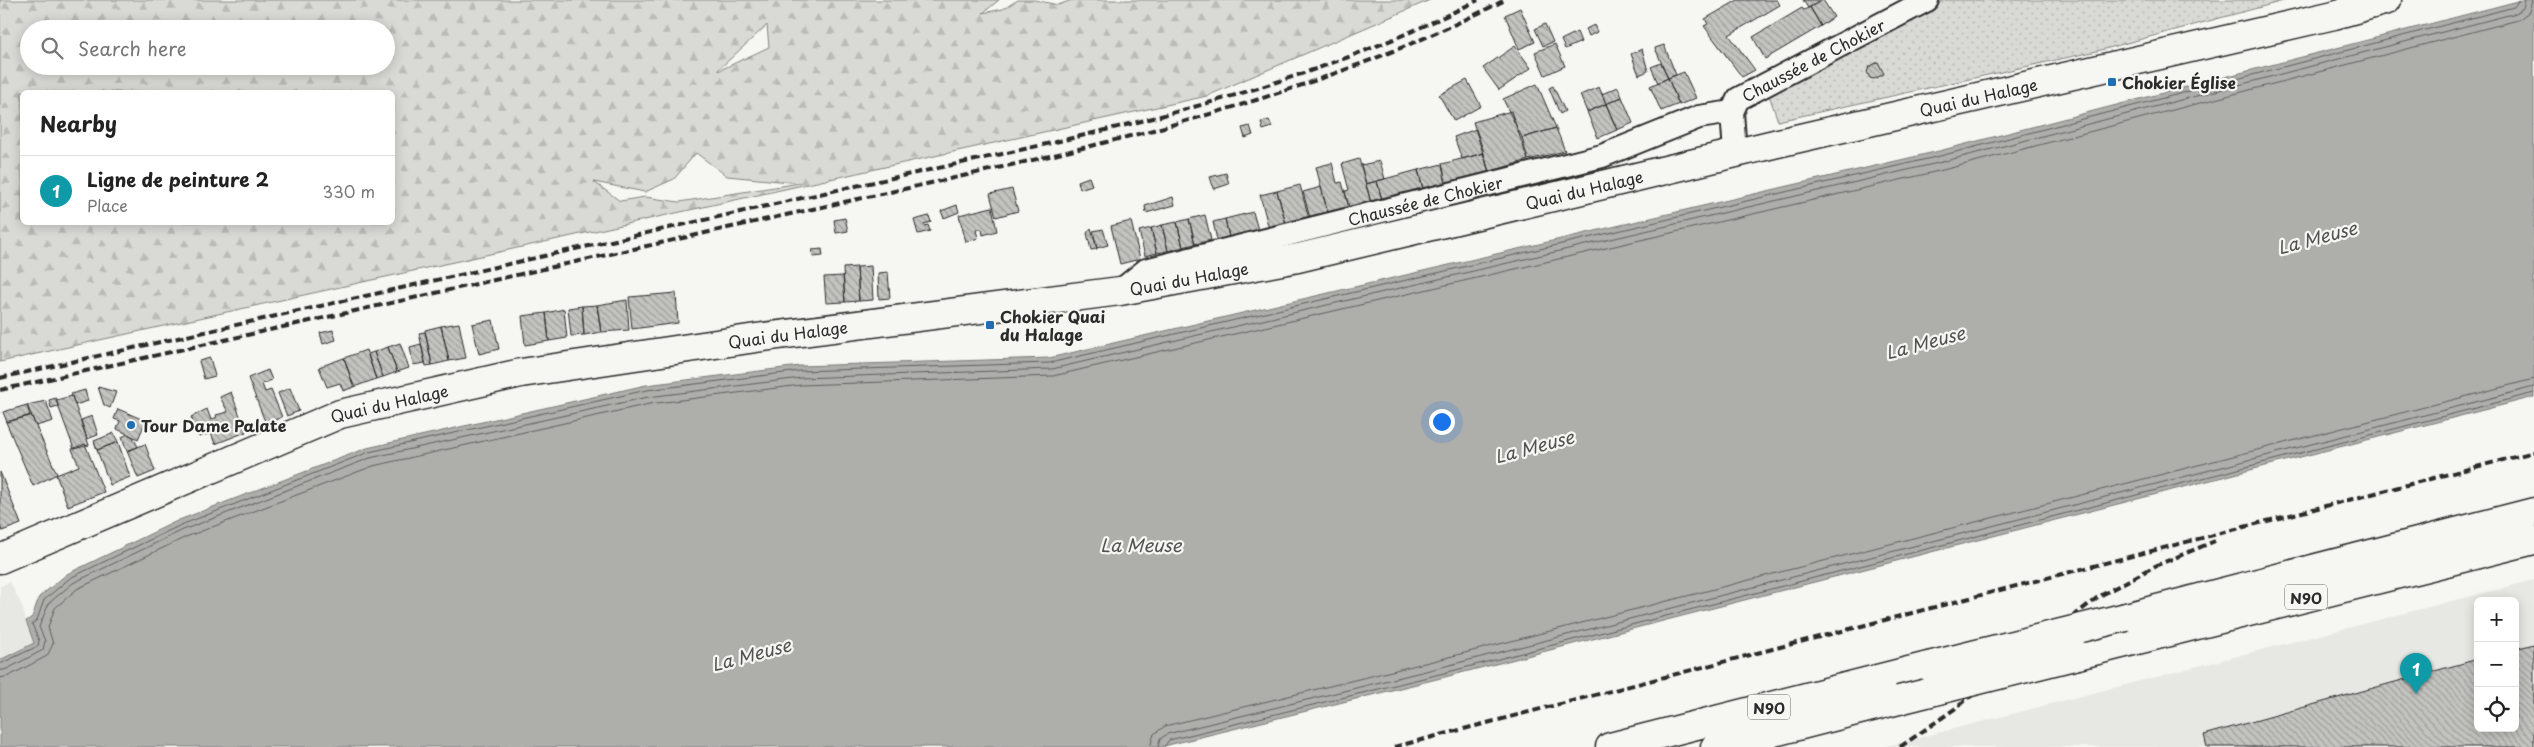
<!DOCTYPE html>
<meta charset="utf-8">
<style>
:root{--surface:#fff;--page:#f6f6f6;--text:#222;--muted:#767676;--line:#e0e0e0;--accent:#b45309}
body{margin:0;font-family:"Playpen Sans",sans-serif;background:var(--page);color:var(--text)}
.controls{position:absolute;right:15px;bottom:15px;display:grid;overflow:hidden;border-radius:8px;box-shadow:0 2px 12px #0003}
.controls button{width:45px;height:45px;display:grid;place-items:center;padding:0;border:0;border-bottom:1px solid var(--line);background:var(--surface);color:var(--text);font:25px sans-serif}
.you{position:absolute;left:1441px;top:421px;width:18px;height:18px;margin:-12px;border:4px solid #fff;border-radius:50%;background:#1a73e8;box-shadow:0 0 0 8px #1a73e833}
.badge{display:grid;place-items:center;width:32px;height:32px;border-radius:50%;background:var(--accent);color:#fff;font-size:16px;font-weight:700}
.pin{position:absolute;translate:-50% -41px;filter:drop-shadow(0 1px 2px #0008)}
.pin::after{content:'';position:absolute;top:26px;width:18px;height:15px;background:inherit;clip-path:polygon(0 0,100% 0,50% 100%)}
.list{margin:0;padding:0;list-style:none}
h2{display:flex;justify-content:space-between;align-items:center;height:65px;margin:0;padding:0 20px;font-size:21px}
h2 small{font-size:16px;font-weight:400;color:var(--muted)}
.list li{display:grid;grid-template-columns:32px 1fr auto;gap:15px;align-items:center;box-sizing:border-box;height:70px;padding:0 20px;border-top:1px solid var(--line)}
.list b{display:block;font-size:19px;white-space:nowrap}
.list p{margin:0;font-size:16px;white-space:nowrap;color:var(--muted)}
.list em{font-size:16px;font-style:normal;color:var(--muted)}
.icon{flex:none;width:28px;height:28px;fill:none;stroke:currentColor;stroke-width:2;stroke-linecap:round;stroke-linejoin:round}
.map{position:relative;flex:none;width:2534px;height:747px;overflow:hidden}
.search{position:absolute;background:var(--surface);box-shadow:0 2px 12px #0003;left:20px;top:20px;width:375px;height:55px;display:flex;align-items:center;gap:12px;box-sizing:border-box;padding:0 18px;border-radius:28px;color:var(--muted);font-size:19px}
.panel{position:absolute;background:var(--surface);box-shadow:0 2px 12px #0003;left:20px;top:90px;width:375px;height:135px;border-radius:8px}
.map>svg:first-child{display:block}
.built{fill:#e7e7e3;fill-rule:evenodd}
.grass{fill:url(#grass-dots);stroke:#828280}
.forest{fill:url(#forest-firs);stroke:#828280;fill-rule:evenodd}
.water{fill:#aeaeab;stroke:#7a7a78}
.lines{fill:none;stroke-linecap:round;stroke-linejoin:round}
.shore{stroke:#5f5f5e;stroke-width:1}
.building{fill:url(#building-back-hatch);stroke:#2b2b2b}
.street-casing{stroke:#2b2b2b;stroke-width:26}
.secondary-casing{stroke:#2b2b2b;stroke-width:31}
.highway-casing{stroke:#2b2b2b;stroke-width:31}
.street{stroke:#f6f6f2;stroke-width:22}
.secondary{stroke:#f6f6f2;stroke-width:28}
.highway{stroke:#f6f6f2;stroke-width:28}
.rail{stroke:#2b2b2b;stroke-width:4;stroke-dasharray:8 4;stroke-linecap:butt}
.highway-bridge-casing{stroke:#2b2b2b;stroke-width:31;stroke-linecap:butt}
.highway-bridge{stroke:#f6f6f2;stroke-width:28}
.poi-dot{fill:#1f6fb2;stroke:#f6f6f2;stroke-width:2}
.labels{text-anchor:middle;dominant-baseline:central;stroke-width:4.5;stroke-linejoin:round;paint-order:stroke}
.shield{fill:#f6f6f2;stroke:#686867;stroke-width:1}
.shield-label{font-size:15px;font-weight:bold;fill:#2b2b2b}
.street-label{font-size:16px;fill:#2b2b2b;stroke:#f6f6f2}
.poi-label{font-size:16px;font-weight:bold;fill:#2b2b2b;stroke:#f6f6f2;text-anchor:start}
.water-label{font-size:18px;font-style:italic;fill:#525251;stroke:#f6f6f2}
</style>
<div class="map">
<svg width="2534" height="747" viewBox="0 0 2534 747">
<defs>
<pattern id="grass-dots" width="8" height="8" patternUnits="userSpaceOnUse" patternTransform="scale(1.25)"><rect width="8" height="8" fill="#d9d9d5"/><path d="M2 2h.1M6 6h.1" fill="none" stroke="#babab7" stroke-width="1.8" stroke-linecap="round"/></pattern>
<pattern id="forest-firs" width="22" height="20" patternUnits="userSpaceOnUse" patternTransform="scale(1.25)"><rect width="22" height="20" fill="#d9d9d5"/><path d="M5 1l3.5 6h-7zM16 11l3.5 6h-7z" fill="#babab7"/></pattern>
<pattern id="building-back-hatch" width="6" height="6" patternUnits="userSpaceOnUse" patternTransform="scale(1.25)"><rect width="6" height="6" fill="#c3c3c0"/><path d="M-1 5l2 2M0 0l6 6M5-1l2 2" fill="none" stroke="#9f9f9c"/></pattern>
</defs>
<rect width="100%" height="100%" fill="#f6f6f2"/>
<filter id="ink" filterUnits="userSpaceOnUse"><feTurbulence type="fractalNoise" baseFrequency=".02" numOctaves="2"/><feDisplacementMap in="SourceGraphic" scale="10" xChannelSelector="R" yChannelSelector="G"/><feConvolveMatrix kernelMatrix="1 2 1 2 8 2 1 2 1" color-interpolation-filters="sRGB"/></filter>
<g filter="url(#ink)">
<path class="built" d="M2534,580V747H1883ZM2478,601H2515V728H2478Z
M10,582L22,606L29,632H42L34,643L0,660V586Z"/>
<path class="grass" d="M1944,0H2287L2097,51L1778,121L1769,95Z"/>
<path class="forest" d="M0,0H999L983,13L1003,9L1018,0H1035L1058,5L1072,0H1430L1207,96L0,362ZM767,25L769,47L718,71V70ZM29,29H386V66H29ZM22,92H392V222H22ZM696,153L727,176L800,183L679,202L645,197L620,201L594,182L645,192L674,179Z"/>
<path class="water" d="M2522,0H2534V397L1445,677L1160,747H0V660L34,643L26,621L32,617L39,597L67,574L179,520L367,448L646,385L800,366L1049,358L1939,151Z"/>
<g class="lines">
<path class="shore" d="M0,664L38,646L39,641L32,624L37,620L44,600L70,578L181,525L369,452L647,390L800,371L1050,363L1940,156L2514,7L2519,0
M0,671L7,669L43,650L45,641L39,627L49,603L73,583L183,530L370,458L648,397L801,378L1052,369L1942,162L2516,13L2523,8L2525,0
M0,678L9,676L47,656L53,644L48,627L55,608L77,589L186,537L373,466L649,404L801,385L1053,376L1943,170L2518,20L2529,12L2532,0
M1150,747L1154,734L1165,726L1441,659L2534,379
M1158,747L1160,739L1167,734L1442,667L2534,387
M1164,747L1169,740L1444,673L2534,393"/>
</g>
<path class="building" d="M1738,0H1777L1780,5L1729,35L1755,70L1742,77L1704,26L1708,24L1705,19Z
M1803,0H1820L1821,1L1808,8Z
M1823,0L1834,17L1821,26L1810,7Z
M1810,7L1821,26L1765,59L1753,37L1802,8L1804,10Z
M1520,8L1535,42L1519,49L1505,15Z
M1545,24L1553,42L1543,46L1535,29Z
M1594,25L1597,32L1589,36L1586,29Z
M1577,32L1581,42L1565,49L1561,40Z
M1555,44L1565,66L1545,75L1535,52Z
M1664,45L1676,75L1668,78L1655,48Z
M1515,46L1531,68L1499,90L1483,68Z
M1642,49L1648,71L1639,75L1631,54Z
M1878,62L1884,74L1874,79L1870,78L1867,72L1869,67Z
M1661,63L1668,78L1658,83L1651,67Z
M1684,72L1696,98L1679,105L1668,78Z
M1668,78L1679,104L1661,111L1650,86Z
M1467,80L1481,106L1454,121L1439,95Z
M1537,84L1556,128L1522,138L1503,99Z
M1553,86L1565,111L1560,114L1549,88Z
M1599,87L1606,104L1587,112L1580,95Z
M1618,87L1622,97L1606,104L1602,94Z
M1622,97L1633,123L1617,130L1606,104Z
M1606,104L1617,130L1598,138L1587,112Z
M1511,111L1528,160L1489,172L1473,122Z
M1269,120L1272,127L1263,130L1261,122Z
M1250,126L1253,135L1245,138L1242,128Z
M1556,128L1565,151L1528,160L1522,138Z
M1476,129L1484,153L1462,159L1454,137Z
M1484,153L1489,172L1446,183L1442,164Z
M1359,159L1371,203L1349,208L1345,191L1349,190L1342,164Z
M1380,161L1385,179L1366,184L1361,165Z
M1332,163L1337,183L1342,182L1349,208L1328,214L1316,167Z
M1442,164L1446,183L1423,189L1418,170Z
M1418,170L1423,189L1382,200L1377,181Z
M1226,173L1229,184L1214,189L1210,177Z
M1089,177L1092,185L1080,189L1078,181Z
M1377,181L1382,200L1371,203L1366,184Z
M1300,185L1309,219L1286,224L1277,191Z
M1321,187L1328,214L1310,218L1303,192Z
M1012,189L1018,211L996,217L990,194Z
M1277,191L1286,224L1269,229L1260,195Z
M1173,197L1175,205L1146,213L1145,206Z
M957,205L959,212L944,218L941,211Z
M992,207L997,231L983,235L982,229L976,230L978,238L966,242L959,215Z
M1253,212L1258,230L1229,237L1225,219Z
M1205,215L1211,240L1195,244L1189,219Z
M929,216L931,222L924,224L925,226L928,225L930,231L918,234L914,220Z
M845,218L848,231L836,233L834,220Z
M1189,219L1195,244L1183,247L1177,222Z
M1225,219L1229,237L1217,240L1213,222Z
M1131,221L1140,259L1120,264L1111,226Z
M1177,222L1183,247L1168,251L1162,225Z
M1162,225L1168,251L1157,253L1151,228Z
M1091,228L1097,249L1091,250L1087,233Z
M1151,228L1157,253L1145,256L1139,231Z
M1103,229L1108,245L1097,248L1093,231Z
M822,249L823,256L813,257L812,250Z
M871,266L873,300L859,301L857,267Z
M857,267L859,301L845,302L843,268Z
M888,272L890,298L879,299L878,273Z
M843,276L845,302L826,303L824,277Z
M676,293L678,323L632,329L629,297Z
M627,300L629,330L601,332L597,305Z
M597,305L601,332L584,335L582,306Z
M582,306L584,335L571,336L568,308Z
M564,309L567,338L549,341L546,313Z
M546,313L549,341L525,345L522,316Z
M493,320L499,349L479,354L472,324Z
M459,323L466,358L449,361L441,326Z
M441,326L449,361L432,365L425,330Z
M333,330L336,340L323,344L320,333Z
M425,332L432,365L426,366L419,333Z
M400,343L409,368L397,372L388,347Z
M421,344L425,363L413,365L410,347Z
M388,347L397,372L383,377L374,352Z
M366,350L376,379L354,387L344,358Z
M374,352L383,377L376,379L368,354Z
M210,358L215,376L204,379L199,361Z
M344,358L354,387L343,391L340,383L327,387L319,367Z
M268,370L272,380L262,384L265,392L271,390L282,417L266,424L248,378Z
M98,387L116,392L110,408L104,405Z
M290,388L299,411L287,416L278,393Z
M85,390L88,401L75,405L71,394Z
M231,392L246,432L215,444L211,433L199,437L191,417L207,409L211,420L217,417L216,415L228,412L220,397Z
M72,396L89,445L74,449L56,400Z
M56,398L58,406L51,408L49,400Z
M46,401L53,421L36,426L27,405Z
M27,405L30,416L7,422L3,412Z
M118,409L146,421L138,439L117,429L120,421L114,419Z
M31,415L57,474L33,486L6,422Z
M92,416L98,435L87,439L81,420Z
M114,433L118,442L97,450L94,441Z
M128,434L133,437L138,447L127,451L122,437Z
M118,442L130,477L110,485L97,450Z
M85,444L104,492L68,506L56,475L79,466L72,449Z
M145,444L155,471L138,478L127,451Z
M0,472L21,524L2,531L0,526Z
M2534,644V747H2207L2204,735L2478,659V728H2515V649Z"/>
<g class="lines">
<g class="street-casing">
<g id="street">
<path id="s1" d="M1735,153L1732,112L1738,99L1927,0"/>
<path id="s2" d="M1120,291L1146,270L1602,156L1699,117L1732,112"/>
</g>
</g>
<g class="secondary-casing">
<g id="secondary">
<path id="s3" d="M0,559L340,414L521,373L756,338L1120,291L1298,258L1778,143L2334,15L2387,0"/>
</g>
</g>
<g class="highway-casing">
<path id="highway" d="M2126,617L2534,512
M2078,655L2534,540
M1610,747L1928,666
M1715,747L1899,700"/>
</g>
<use href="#street" class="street"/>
<use href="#secondary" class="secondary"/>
<use href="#highway" class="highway"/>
<path class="rail" d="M0,378C275,316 550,255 824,193C1043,144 1277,103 1478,0
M0,390C265,331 530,272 795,213C1036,159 1282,114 1505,0
M1394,747L2534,452
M1900,747L1956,708L2098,597L2155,566L2215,541"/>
<g class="highway-bridge-casing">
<path id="highway-bridge" d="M1928,666L2126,617
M1899,700L2078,655"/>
</g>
<use href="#highway-bridge" class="highway-bridge"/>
</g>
</g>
<g class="poi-dot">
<rect x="2107" y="77" width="10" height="10" rx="2.5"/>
<rect x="985" y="320" width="10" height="10" rx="2.5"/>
<circle cx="131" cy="425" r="5"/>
</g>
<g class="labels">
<g class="shield">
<rect x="2285" y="584.5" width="42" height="25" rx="4"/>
<rect x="1748" y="694.5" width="42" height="25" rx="4"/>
</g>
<g class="shield-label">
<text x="2306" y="597">N90</text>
<text x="1769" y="707">N90</text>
</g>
<g class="street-label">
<text stroke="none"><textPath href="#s1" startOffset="140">Chaussée de Chokier</textPath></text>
<text stroke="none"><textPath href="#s3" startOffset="2040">Quai du Halage</textPath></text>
<text stroke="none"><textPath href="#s3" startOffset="1635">Quai du Halage</textPath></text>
<text stroke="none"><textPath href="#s2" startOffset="321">Chaussée de Chokier</textPath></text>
<text stroke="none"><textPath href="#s3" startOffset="1230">Quai du Halage</textPath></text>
<text stroke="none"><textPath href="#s3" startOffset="825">Quai du Halage</textPath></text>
<text stroke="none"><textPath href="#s3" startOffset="420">Quai du Halage</textPath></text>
</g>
<g class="poi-label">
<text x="2122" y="82">Chokier Église</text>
<text x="1000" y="316">Chokier Quai<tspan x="1000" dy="18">du Halage</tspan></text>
<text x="141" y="425">Tour Dame Palate</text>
</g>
<g class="water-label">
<text transform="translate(2317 237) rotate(-15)">La Meuse</text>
<text transform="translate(1925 342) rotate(-15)">La Meuse</text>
<text transform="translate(1534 446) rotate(-15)">La Meuse</text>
<text x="1141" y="544">La Meuse</text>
<text transform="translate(751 654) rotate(-15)">La Meuse</text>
</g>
</g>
</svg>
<div class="controls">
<button>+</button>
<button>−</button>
<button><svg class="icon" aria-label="locate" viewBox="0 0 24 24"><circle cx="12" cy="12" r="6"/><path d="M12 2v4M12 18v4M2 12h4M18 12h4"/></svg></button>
</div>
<div class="you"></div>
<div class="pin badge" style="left:2416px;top:694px;background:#0f9aa8">1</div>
<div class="search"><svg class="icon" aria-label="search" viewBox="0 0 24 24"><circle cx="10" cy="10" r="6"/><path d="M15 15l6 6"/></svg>Search here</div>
<section class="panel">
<h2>Nearby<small></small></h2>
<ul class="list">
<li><span class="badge" style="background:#0f9aa8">1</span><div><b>Ligne de peinture 2</b><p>Place</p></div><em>330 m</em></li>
</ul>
</section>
</div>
